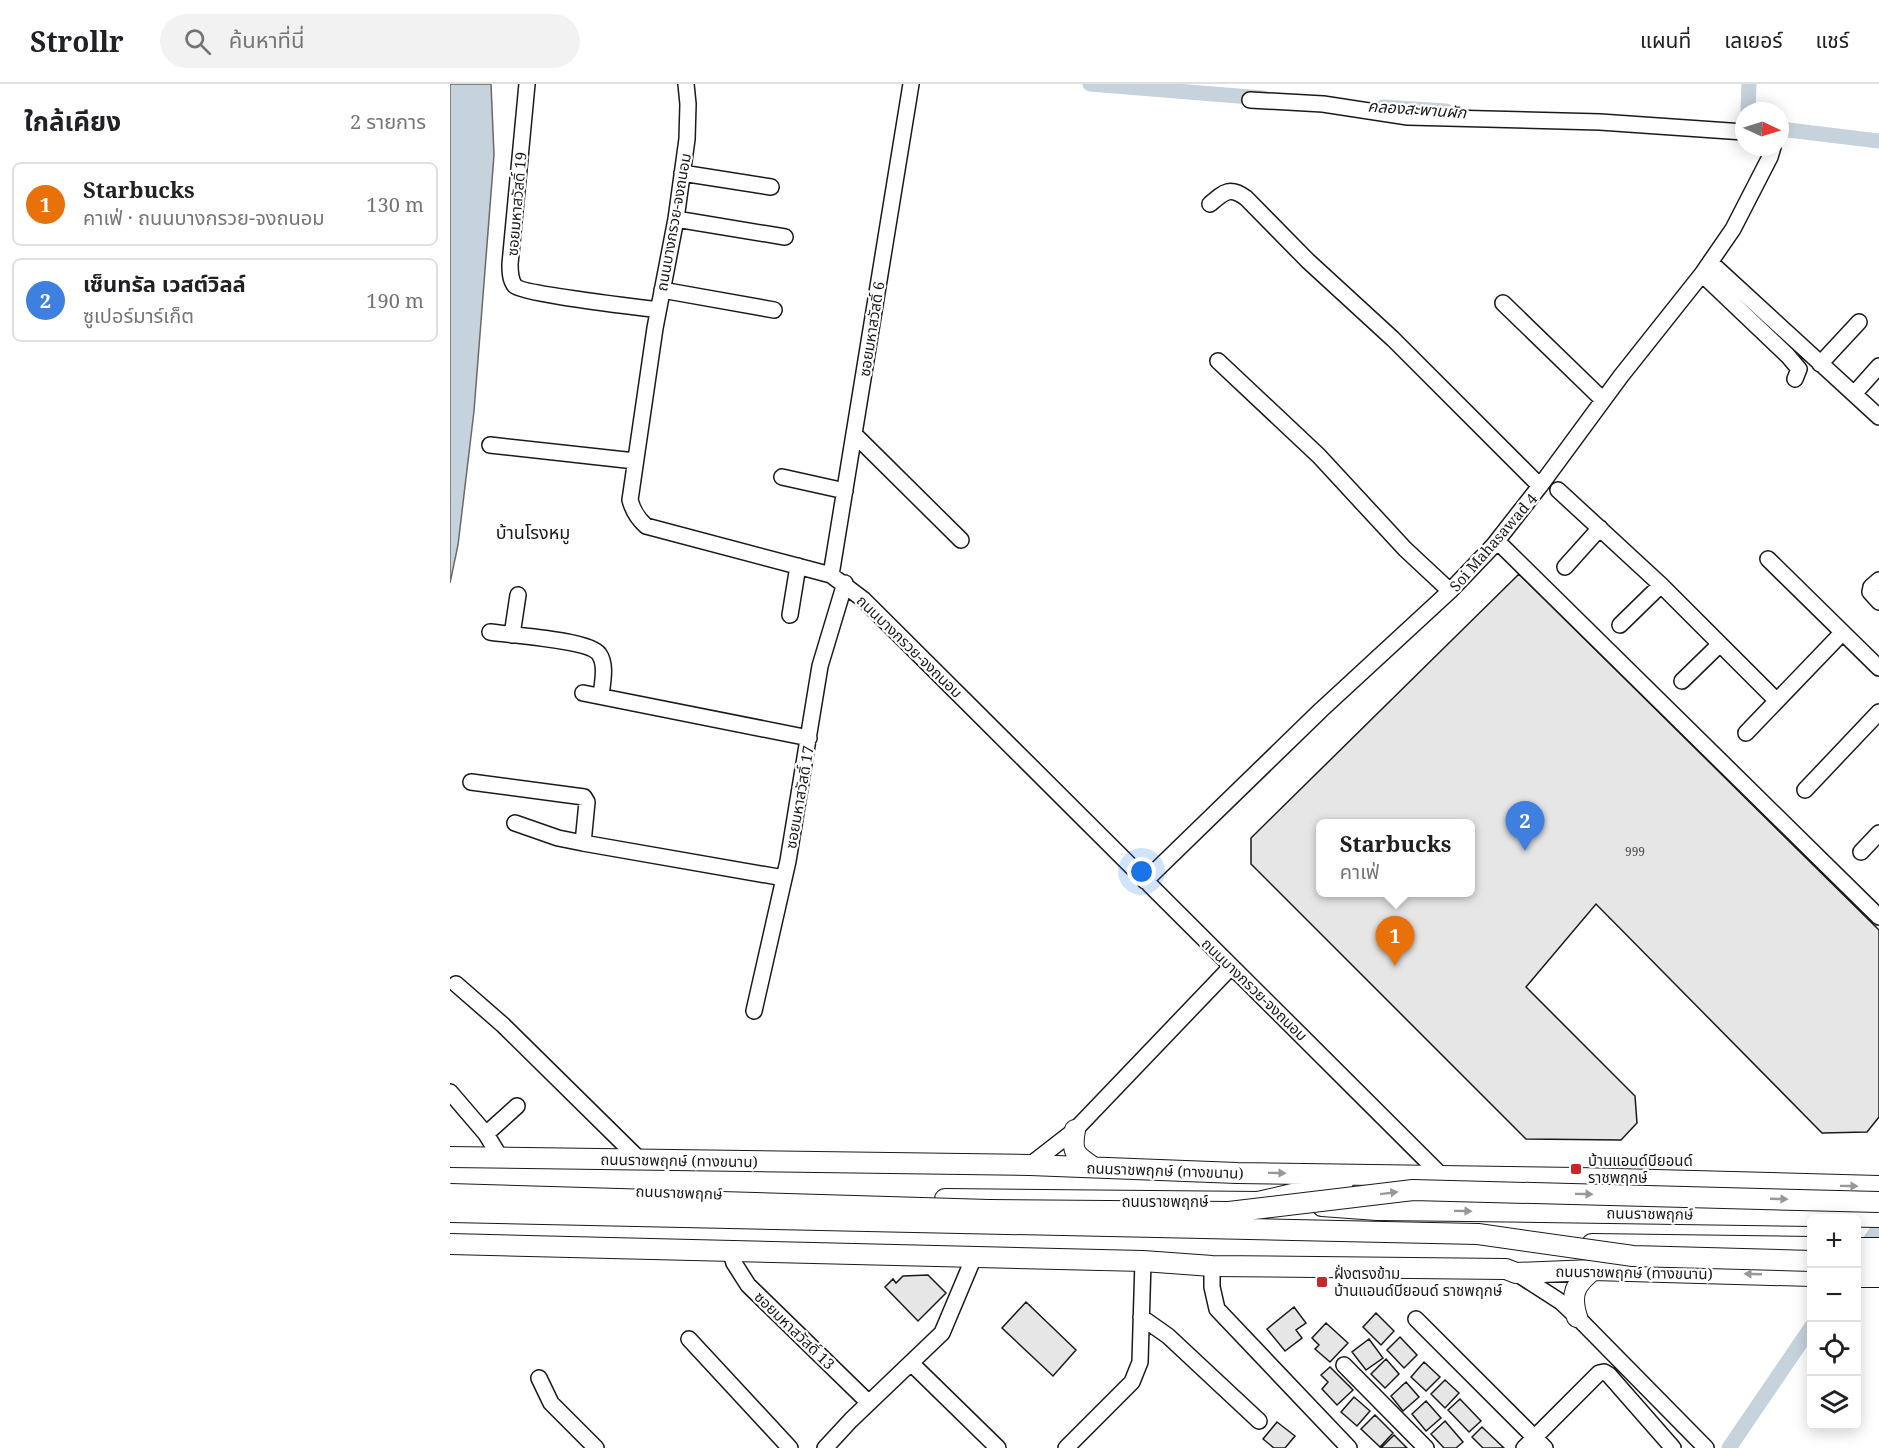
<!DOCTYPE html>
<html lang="th">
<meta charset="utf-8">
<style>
:root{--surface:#fff;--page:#f2f2f2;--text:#202124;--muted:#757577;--line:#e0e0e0;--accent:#db2777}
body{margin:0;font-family:"Noto Serif","Noto Sans Thai",serif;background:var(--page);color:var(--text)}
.controls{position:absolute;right:18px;bottom:18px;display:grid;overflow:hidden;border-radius:9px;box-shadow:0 3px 15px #0003}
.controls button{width:54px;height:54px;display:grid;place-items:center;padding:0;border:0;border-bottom:2px solid var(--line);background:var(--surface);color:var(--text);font:30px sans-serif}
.compass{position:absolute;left:1285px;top:18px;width:54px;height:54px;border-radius:50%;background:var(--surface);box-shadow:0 3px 15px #0003;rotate:94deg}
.you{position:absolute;left:692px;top:788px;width:21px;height:21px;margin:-15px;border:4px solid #fff;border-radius:50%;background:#1a73e8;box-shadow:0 0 0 9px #1a73e833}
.badge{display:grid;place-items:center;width:39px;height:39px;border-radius:50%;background:var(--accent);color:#fff;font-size:20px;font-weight:700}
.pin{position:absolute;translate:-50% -50px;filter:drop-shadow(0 2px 3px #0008)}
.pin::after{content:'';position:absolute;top:32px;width:21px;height:18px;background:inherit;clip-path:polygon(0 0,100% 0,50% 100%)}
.popup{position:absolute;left:866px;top:735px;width:159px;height:78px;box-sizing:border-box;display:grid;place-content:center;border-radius:9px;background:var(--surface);filter:drop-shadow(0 2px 4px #0005);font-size:20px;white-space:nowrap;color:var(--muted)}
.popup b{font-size:22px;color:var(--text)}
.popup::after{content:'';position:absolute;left:50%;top:100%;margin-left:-12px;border:12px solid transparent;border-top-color:var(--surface)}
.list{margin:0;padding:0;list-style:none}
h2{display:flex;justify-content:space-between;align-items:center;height:78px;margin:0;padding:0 24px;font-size:26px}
h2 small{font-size:20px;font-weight:400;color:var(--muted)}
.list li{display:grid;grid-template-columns:39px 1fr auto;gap:18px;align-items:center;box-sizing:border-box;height:84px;margin:0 12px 12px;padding:0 12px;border:2px solid var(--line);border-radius:9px}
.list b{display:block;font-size:22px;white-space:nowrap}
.list p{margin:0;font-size:20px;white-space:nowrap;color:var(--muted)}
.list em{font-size:20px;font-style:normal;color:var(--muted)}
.icon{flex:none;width:33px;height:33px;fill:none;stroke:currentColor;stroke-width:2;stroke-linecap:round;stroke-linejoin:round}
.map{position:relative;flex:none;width:1429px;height:1364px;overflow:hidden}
header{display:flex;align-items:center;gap:36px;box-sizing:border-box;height:84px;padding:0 30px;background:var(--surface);border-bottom:2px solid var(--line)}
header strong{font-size:28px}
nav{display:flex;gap:33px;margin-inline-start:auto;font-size:21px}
.search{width:420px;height:54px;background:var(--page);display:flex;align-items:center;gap:15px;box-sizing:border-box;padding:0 21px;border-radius:33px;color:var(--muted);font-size:22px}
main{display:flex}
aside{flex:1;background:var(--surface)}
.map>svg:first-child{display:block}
.water{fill:#c6d2dc;stroke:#6a6a6a;stroke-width:1.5}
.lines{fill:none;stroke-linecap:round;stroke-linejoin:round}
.canal{stroke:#c6d2dc;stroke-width:15}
.building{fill:#e6e6e6;stroke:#1a1a1a;stroke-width:1.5;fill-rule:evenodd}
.minor-casing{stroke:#1a1a1a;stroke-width:18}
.major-casing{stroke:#1a1a1a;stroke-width:22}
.minor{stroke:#fff;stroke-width:15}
.major{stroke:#fff;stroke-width:20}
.major-bridge-casing{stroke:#1a1a1a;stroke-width:22;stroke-linecap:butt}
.major-bridge{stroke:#fff;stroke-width:20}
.oneway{fill:#989898}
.poi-dot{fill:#c62828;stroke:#fff;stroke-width:2}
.labels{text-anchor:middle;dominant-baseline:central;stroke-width:4.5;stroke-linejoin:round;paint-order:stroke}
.number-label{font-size:12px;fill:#4d4d4d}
.street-label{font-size:15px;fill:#1a1a1a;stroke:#fff}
.poi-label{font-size:15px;fill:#1a1a1a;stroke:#fff;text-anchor:start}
.water-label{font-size:16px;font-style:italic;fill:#1a1a1a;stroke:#fff}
.quarter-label{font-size:18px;fill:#1a1a1a;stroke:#fff}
</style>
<header>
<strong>Strollr</strong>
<div class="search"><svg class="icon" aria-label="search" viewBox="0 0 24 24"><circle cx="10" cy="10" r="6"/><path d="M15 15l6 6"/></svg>ค้นหาที่นี่</div>
<nav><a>แผนที่</a><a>เลเยอร์</a><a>แชร์</a></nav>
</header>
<main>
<aside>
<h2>ใกล้เคียง<small>2 รายการ</small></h2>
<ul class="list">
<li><span class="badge" style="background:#e8710a">1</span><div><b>Starbucks</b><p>คาเฟ่ · ถนนบางกรวย-จงถนอม</p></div><em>130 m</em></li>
<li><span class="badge" style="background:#3f7fe0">2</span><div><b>เซ็นทรัล เวสต์วิลล์</b><p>ซูเปอร์มาร์เก็ต</p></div><em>190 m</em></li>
</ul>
</aside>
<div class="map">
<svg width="1429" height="1364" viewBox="0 0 1429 1364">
<rect width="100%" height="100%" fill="#fff"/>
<path class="water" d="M0,0H41L44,71L24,327L8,461L0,499Z"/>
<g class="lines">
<path class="canal" d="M640,0L813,14
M933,23L996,27
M1298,27L1299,0
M1330,45L1429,57
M1410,1171L1429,1144
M1279,1364L1362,1242"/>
</g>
<path class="building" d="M1069,490L1429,846V1033L1417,1048L1372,1049L1146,820L1076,903L1185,1012L1187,1039L1171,1056L1076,1055L801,780V754ZM870,740H1020V808H870Z
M478,1191L496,1209L468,1237L435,1203L443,1195L446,1199L453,1192Z
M576,1218L626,1266L603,1292L552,1244Z
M844,1223L856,1239L846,1246L852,1254L835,1267L817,1245Z
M926,1229L944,1247L931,1261L913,1243Z
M876,1239L898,1259L880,1278L865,1265L869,1261L862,1254Z
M950,1253L967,1271L954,1284L937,1266Z
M919,1255L933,1274L916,1286L902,1268Z
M936,1275L949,1290L935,1304L921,1290Z
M974,1278L990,1293L976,1307L961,1293Z
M880,1283L903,1306L887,1321L872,1305L878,1298L871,1291Z
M995,1296L1009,1309L995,1324L981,1310Z
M956,1298L969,1313L953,1327L941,1312Z
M904,1313L920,1327L907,1342L891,1328Z
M1010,1315L1031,1337L1019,1348L998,1326Z
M976,1317L991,1334L976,1347L962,1330Z
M925,1331L943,1349L930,1363L911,1345Z
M995,1337L1013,1358L1006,1364H994L981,1350Z
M827,1338L845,1352L835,1364H824L813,1355Z
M1032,1343L1054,1364H1033L1022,1353Z
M944,1351L957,1364H931Z"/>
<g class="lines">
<g class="minor-casing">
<path id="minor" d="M77,0L60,180C60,187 60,196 65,202C73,210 188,223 208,226
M236,0L238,20L237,55L226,135L205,244L180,416C183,427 187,434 196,442L381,491L414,516L992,1092
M800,16L873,20L958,33L1150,38L1294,48
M232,89L321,103
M760,120C774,108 780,102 796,114L858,177L943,255L1090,402
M226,135L335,153
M1260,178L1429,333
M1252,190L1338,272L1349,285L1345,295
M212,206L324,226
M1053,219L1153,316
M768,277L869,372L955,465L1000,507
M1370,280L1409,238
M1404,310L1429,282
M404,350L511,456
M40,361L185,377
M332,393L395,407
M1108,406L1211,501L1327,617
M1047,457L1429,833
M1318,475L1429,584
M1115,483L1150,444
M381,491L461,0
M1429,496L1421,503L1420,508L1429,518
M340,531L348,482
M1170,541L1211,501
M40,548C60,551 140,556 149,570C157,581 152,600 151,612
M62,551L68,511
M1232,597L1270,560
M133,609L359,654
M1296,649L1392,549
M21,698L134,713L137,718L133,759L334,794
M1355,706L1429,628
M65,739L108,754L133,759
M1411,768L1429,749
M695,797L871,626L1000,507L1043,462L1090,402L1171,292L1252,190L1283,145L1320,73L1323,63
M6,900L53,941L189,1075
M304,927L338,777L370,582L395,499
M0,1008L36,1050L50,1073
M36,1050L67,1022
M580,1081L625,1046L781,883
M280,1166L284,1179L298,1201L419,1319
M762,1182V1203L767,1225L899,1364
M1066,1189L1111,1218L1127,1233L1256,1364
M691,1233L718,1252L809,1337
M966,1235L1095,1364
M239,1255L340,1364
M461,1279L548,1364
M894,1281L976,1364
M89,1294L101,1319L146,1364
M375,1364L401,1336L492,1249L524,1173
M616,1364L682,1298L690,1278L693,1177
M1074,1364L1149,1289L1154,1288L1159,1291L1223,1364"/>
</g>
<g class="major-casing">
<path id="major" d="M625,1046C621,1068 625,1071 643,1083
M0,1073L580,1081L787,1089L1129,1094L1429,1102
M495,1115L810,1118
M808,1118L893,1098
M872,1122L927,1126L1019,1127L1429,1133
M0,1160L693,1177L762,1182L1056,1185L1066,1189L1143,1186L1362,1192
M1142,1160L1362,1163
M1406,1164H1429
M1406,1178L1429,1179
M1406,1193H1429
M1127,1233C1120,1210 1125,1200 1143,1186"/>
</g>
<use href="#minor" class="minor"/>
<use href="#major" class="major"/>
<g class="major-bridge-casing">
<path id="major-bridge" d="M0,1110L539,1126L779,1128L963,1106L1429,1118
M0,1128L1028,1150L1183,1172L1362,1177"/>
</g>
<use href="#major-bridge" class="major-bridge"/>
</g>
<defs><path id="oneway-solid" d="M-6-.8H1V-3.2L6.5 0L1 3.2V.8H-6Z" transform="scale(1.5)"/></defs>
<g class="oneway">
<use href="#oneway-solid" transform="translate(827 1089) rotate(1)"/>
<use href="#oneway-solid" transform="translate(1399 1102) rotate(1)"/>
<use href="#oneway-solid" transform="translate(939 1109) rotate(-7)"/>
<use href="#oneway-solid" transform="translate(1134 1110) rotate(1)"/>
<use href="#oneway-solid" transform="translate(1329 1115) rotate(2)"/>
<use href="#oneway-solid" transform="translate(1013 1127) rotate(1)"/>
<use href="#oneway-solid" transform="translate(1303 1190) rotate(-178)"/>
</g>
<g class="poi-dot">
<rect x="1120" y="1079" width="12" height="12" rx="3"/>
<rect x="866" y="1192" width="12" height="12" rx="3"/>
</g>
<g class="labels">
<g class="number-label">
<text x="1185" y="767">999</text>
</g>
<g class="street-label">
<text transform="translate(66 120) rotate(-85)">ซอยมหาสวัสดิ์ 19</text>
<text transform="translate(223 138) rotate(-80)">ถนนบางกรวย-จงถนอม</text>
<text transform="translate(421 245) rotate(-81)">ซอยมหาสวัสดิ์ 6</text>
<text transform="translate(1043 458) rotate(-49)">Soi Mahasawad 4</text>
<text transform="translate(460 562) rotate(44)">ถนนบางกรวย-จงถนอม</text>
<text transform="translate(349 713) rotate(-80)">ซอยมหาสวัสดิ์ 17</text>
<text transform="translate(805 905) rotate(44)">ถนนบางกรวย-จงถนอม</text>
<text transform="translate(229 1076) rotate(1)">ถนนราชพฤกษ์ (ทางขนาน)</text>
<text transform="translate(715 1086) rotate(2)">ถนนราชพฤกษ์ (ทางขนาน)</text>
<text transform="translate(229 1108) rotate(2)">ถนนราชพฤกษ์</text>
<text x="715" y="1117">ถนนราชพฤกษ์</text>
<text transform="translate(1200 1129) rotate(1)">ถนนราชพฤกษ์</text>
<text transform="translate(1184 1188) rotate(1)">ถนนราชพฤกษ์ (ทางขนาน)</text>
<text transform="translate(345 1246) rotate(44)">ซอยมหาสวัสดิ์ 13</text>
</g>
<g class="poi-label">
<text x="1138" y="1076">บ้านแอนด์บียอนด์<tspan x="1138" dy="17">ราชพฤกษ์</tspan></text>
<text x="884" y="1189">ฝั่งตรงข้าม<tspan x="884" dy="17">บ้านแอนด์บียอนด์ ราชพฤกษ์</tspan></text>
</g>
<g class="water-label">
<text transform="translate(967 25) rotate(4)">คลองสะพานผัก</text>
</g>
<g class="quarter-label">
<text x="83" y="448">บ้านโรงหมู</text>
</g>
</g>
</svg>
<div class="controls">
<button>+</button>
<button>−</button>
<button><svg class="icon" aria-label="locate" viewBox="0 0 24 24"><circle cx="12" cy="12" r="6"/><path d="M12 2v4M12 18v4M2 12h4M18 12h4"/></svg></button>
<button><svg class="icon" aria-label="layers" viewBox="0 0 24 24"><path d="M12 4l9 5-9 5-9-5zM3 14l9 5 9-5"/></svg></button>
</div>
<svg class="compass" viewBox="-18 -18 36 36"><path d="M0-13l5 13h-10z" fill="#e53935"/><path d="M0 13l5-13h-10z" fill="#757577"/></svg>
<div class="you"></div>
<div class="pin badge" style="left:945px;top:882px;background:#e8710a">1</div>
<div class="popup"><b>Starbucks</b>คาเฟ่</div>
<div class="pin badge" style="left:1075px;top:767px;background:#3f7fe0">2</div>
</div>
</main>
